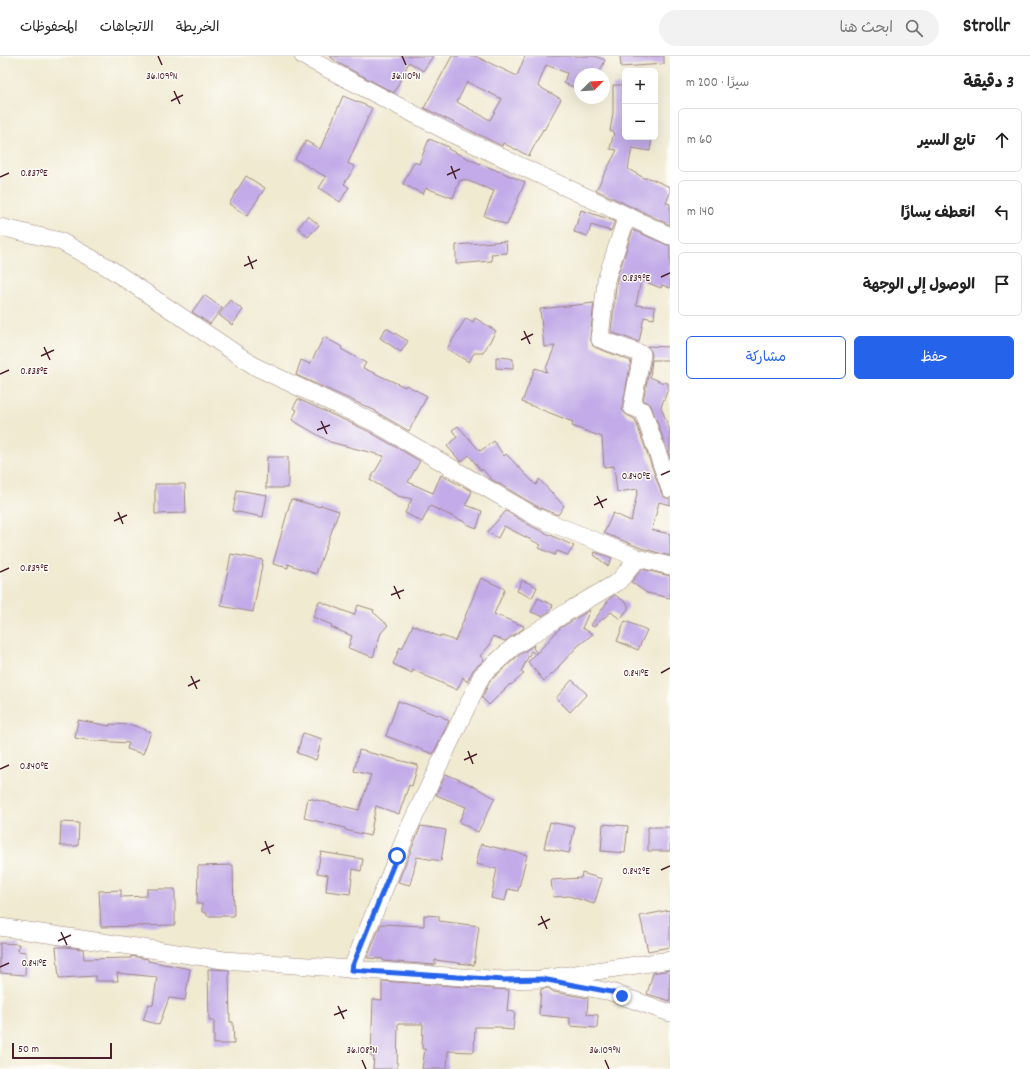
<!DOCTYPE html>
<html lang="ar">
<meta charset="utf-8">
<style>
:root{--surface:#fff;--page:#f2f2f2;--text:#222;--muted:#767676;--line:#e0e0e0;--accent:#2563eb}
body{margin:0;font-family:Dekko,"Playpen Sans Arabic",sans-serif;background:var(--page);color:var(--text);direction:rtl}
.controls{position:absolute;right:12px;top:12px;display:grid;overflow:hidden;border-radius:6px;box-shadow:0 4px 16px #0002}
.controls button{width:36px;height:36px;display:grid;place-items:center;padding:0;border:0;border-bottom:1px solid var(--line);background:var(--surface);color:var(--text);font:20px sans-serif}
.compass{position:absolute;left:574px;top:12px;width:36px;height:36px;border-radius:50%;background:var(--surface);box-shadow:0 4px 16px #0002;rotate:66deg}
.scale{position:absolute;left:12px;bottom:10px;width:100px;box-sizing:border-box;padding-left:4px;border:2px solid #4a1f2b;border-top:0;font-size:11px;line-height:14px;white-space:nowrap;color:#4a1f2b;-webkit-text-stroke:3px #fdfcf7;paint-order:stroke}
.stop{position:absolute;width:12px;height:12px;margin:-9px;border:3px solid #2563eb;border-radius:50%;background:#fff}
.stop.end{background:#2563eb;border-color:#fff;box-shadow:0 1px 4px #0008}
.list{margin:0;padding:0;list-style:none}
h2{display:flex;justify-content:space-between;align-items:center;height:52px;margin:0;padding:0 16px;font-size:17px}
h2 small{font-size:13px;font-weight:400;color:var(--muted)}
.list li{display:grid;grid-template-columns:26px 1fr auto;gap:12px;align-items:center;box-sizing:border-box;height:64px;margin:0 8px 8px;padding:0 8px;border:1px solid var(--line);border-radius:6px}
.list b{display:block;font-size:15px;white-space:nowrap}
.list em{font-size:13px;font-style:normal;color:var(--muted)}
.actions{display:flex;gap:8px;padding:12px 16px}
.actions a{flex:1;padding:9px 0;border:1px solid var(--accent);border-radius:6px;text-align:center;font-size:14px;color:var(--accent)}
.actions .main{background:var(--accent);color:#fff}
.icon{flex:none;width:22px;height:22px;fill:none;stroke:currentColor;stroke-width:2;stroke-linecap:round;stroke-linejoin:round}
.map{position:relative;flex:none;width:670px;height:1013px;overflow:hidden;direction:ltr}
header{display:flex;align-items:center;gap:24px;box-sizing:border-box;height:56px;padding:0 20px;background:var(--surface);border-bottom:1px solid var(--line)}
header strong{font-size:19px}
nav{display:flex;gap:22px;margin-inline-start:auto;font-size:14px}
.search{width:280px;height:36px;background:var(--page);display:flex;align-items:center;gap:10px;box-sizing:border-box;padding:0 14px;border-radius:22px;color:var(--muted);font-size:15px}
main{display:flex}
aside{flex:1;background:var(--surface)}
.map>svg:first-child{display:block}
.building{fill:#c2abe8;fill-rule:evenodd}
.lines{fill:none;stroke-linecap:round;stroke-linejoin:round}
.minor-casing{stroke:#9d847e;stroke-width:18}
.minor{stroke:#fff;stroke-width:17}
.route{stroke:#2563eb;stroke-width:5}
.ticks{fill:none;stroke:#4a1f2b;stroke-width:1.5}
.ticks-label{font-size:10px;text-anchor:middle;fill:#4a1f2b;stroke:#fdfcf7;stroke-width:3;stroke-linejoin:round;paint-order:stroke}
</style>
<header>
<strong>Strollr</strong>
<div class="search"><svg class="icon" aria-label="search" viewBox="0 0 24 24"><circle cx="10" cy="10" r="6"/><path d="M15 15l6 6"/></svg>ابحث هنا</div>
<nav><a>الخريطة</a><a>الاتجاهات</a><a>المحفوظات</a></nav>
</header>
<main>
<aside>
<h2>3 دقيقة<small>سيرًا · 200 m</small></h2>
<ul class="list">
<li><svg class="icon" aria-label="ahead" viewBox="0 0 24 24"><path d="M12 20V5M6 11l6-6 6 6"/></svg><div><b>تابع السير</b></div><em>60 m</em></li>
<li><svg class="icon" aria-label="left" viewBox="0 0 24 24"><path d="M17 20v-9H6M10 6l-5 5 5 5"/></svg><div><b>انعطف يسارًا</b></div><em>140 m</em></li>
<li><svg class="icon" aria-label="arrive" viewBox="0 0 24 24"><path d="M6 21V4h12l-3 4 3 4H6"/></svg><div><b>الوصول إلى الوجهة</b></div></li>
</ul>
<div class="actions"><a class="main">حفظ</a><a>مشاركة</a></div>
</aside>
<div class="map">
<svg width="670" height="1013" viewBox="0 0 670 1013">
<rect width="100%" height="100%" fill="#fdfcf7"/>
<filter id="ink" filterUnits="userSpaceOnUse"><feTurbulence type="fractalNoise" baseFrequency=".025" numOctaves="2"/><feDisplacementMap in="SourceGraphic" scale="8" xChannelSelector="R" yChannelSelector="G"/><feConvolveMatrix kernelMatrix="1 2 1 2 8 2 1 2 1" color-interpolation-filters="sRGB"/></filter>
<filter id="wash" filterUnits="userSpaceOnUse"><feTurbulence type="fractalNoise" baseFrequency=".012" numOctaves="4" result="noise"/><feDisplacementMap in="SourceGraphic" scale="16" xChannelSelector="R" yChannelSelector="G"/><feGaussianBlur stdDeviation="0.9" result="paint"/><feColorMatrix in="noise" values="0 0 0 0 0 0 0 0 0 0 0 0 0 0 0 0 0 1.4 0 .05"/><feComposite in="paint" operator="in"/></filter>
<g filter="url(#wash)">
<rect width="100%" height="100%" fill="#f0ead1"/>
<g id="blocks">
<path class="building" d="M329,0H433L423,15L409,6L394,37L340,8Z
M452,0H475L517,20L525,0H595L605,4L599,18H580V34L564,27L567,17L546,9L538,30L561,43L544,74L543,73L529,100L503,87L502,90L500,89L424,52ZM467,26L502,43L490,64L457,46Z
M620,0H664V8L621,11Z
M613,29H625V81H652L650,95L632,92L628,113L646,123L647,121L670,131V137L666,147L670,148V169L596,134L617,94L610,93L614,76L610,75L613,57Z
M343,40L372,52L348,107L355,111L344,128L349,131L340,146L319,132L326,121L295,103L306,85L320,93Z
M429,83L449,91L448,93L471,104L525,126L507,169L484,160L494,135L463,123L462,125L460,124L453,142L426,132L423,138L403,128L414,106L419,108Z
M246,120L265,132L247,160L229,148Z
M581,154L615,165L611,175L591,169L588,180L574,176Z
M308,160L319,169L308,181L298,172Z
M633,174L670,190V232L662,229L661,232L641,224L636,249L655,251L654,263L644,261L639,286L611,276L617,221Z
M506,185L507,197L491,198L492,205L456,208V189Z
M204,239L222,252L210,268L192,256Z
M230,244L243,254L232,269L219,259Z
M594,247L590,282L593,290L597,292L631,305L622,353L625,358L635,363L661,436L664,441L670,443V449L659,446L652,474L670,478V500L641,492L604,477L613,457L631,465L638,433L617,436L614,410L604,411L602,381L572,370L573,366L522,346L535,312L547,316L546,312L555,290L544,291L540,253Z
M466,262L473,266L475,262L496,275L483,297H474L469,306L447,293Z
M386,272L408,285L401,296L380,282Z
M324,281L342,291L341,293L366,307L363,312L405,331L406,329L427,340L409,375L376,356V355L296,319L301,304L310,308Z
M647,290L670,291V304H652L650,321L661,326L668,327V333L661,351L670,375V402L652,352L650,348L643,345L652,300L651,295Z
M496,301L509,302L513,303V313L496,312Z
M298,343L368,375L420,405L408,426L433,437L441,419L472,435L466,449L482,455L477,472L466,468L467,467L430,450L422,466L405,457L412,443L398,440L370,424L384,400L330,386L292,364L297,354L293,352Z
M458,370L480,395L494,385L504,400L506,398L536,429L539,423L564,450L558,459L540,452L491,423L482,413L481,415L469,399L461,406L447,390L457,381L452,374Z
M267,401H288V432H266Z
M155,428H185L186,457L155,458Z
M237,434L267,439L263,461L233,455Z
M291,443L320,451L321,449L339,455L316,518L288,508V512L273,508Z
M506,455L531,470L574,490L568,499L557,495L555,499L539,492L541,489L504,470L498,482L487,476Z
M595,496L612,502L608,510L594,499Z
M231,498L263,504L253,556L221,550Z
M642,513L670,520V542L647,537L631,526Z
M481,522L505,533L494,558L524,570L523,573L505,585L493,580L490,589L480,600L484,604L473,614L467,626L463,621L457,634L413,614L412,617L393,608L400,591L402,593L413,569L440,581V579L455,585Z
M522,524L537,531L532,542L517,535Z
M615,539L628,548V553L620,563L611,556L593,571L591,569L610,542Z
M538,542L553,549L550,555L542,560L531,556Z
M319,545L354,559L358,549L374,554L373,556L388,569L381,577L373,601L348,592L352,580L331,571L332,569L313,561Z
M590,554L582,572L593,578L578,590L558,611L559,612L544,625L528,606L536,598L531,595L521,616L524,618L511,629L510,628L489,649L482,642L490,625L519,599L534,589L533,592L537,597L560,572Z
M625,565L647,574L638,594L617,585Z
M572,624L587,638L570,656L556,642Z
M398,645L437,659L438,658L449,665L433,698L386,680Z
M78,664L110,670V668L132,669L151,676L143,698L127,693L129,687L98,685V686L75,682Z
M303,677L322,683L316,704L297,697Z
M359,694L418,709L412,730L409,729L399,758L376,750L370,780L345,774V772L304,762L308,742L359,754L371,719L354,715Z
M446,718L469,728L495,742L478,776L459,766L466,751L436,739Z
M61,766L79,767L78,790H60Z
M550,766L575,771L569,797L544,792Z
M603,768L628,770L625,797L601,795Z
M421,770L446,774L441,805L417,801L410,829L398,826Z
M648,771H670V795H648Z
M481,788L527,799L518,835L508,833L505,845L491,842L497,813L476,808Z
M321,796L363,803L361,815L353,813L350,838L326,835L328,819L317,817Z
M233,809L234,860H207V857L202,856V848H197L198,810Z
M582,817L602,823L594,848L569,840L553,841L551,824L581,822Z
M147,833H175V869L101,871L99,835L121,834V841L147,840Z
M670,854V891L648,895L640,860Z
M424,859L439,860V865L479,870L474,909L435,904V909L383,905V903L367,902L381,868L424,870Z
M0,887L19,888L18,895L26,896L25,919L0,917Z
M56,891H66L83,893L84,903L131,902V900L148,903V905L190,913L185,944L169,942L159,969L143,964L149,948L153,949L157,921L117,917L118,925H96V920L59,922Z
M208,913L229,914L230,966H233L234,988H214V965H209Z
M670,914V945L647,938L653,917Z
M382,925L509,934L507,955L515,956L513,974L502,973V971H475L474,996L448,995L447,1013H422L425,993H422L423,968H398L397,1013H373L374,1000H371L373,943L382,944Z
M548,932L554,936L588,942L587,958L598,959L597,972L570,970V962L539,959L541,933Z"/>
</g>
</g>
<g filter="url(#ink)">
<use href="#blocks" fill-opacity="0" stroke="#9d847e" stroke-width="1"/>
<g class="lines">
<g class="minor-casing">
<path id="minor" d="M303,0L452,78L670,180
M627,160L606,224L600,283L642,298L632,351L643,355L670,433
M0,171L60,185L109,212L256,311L373,366L536,461L638,502L670,510
M0,871L224,904L504,924L542,923L670,904
M351,914L409,772L482,619L513,591L570,554L619,525L638,502
M556,926L611,936L670,957"/>
</g>
<use href="#minor" class="minor"/>
</g>
</g>
<g class="lines" filter="url(#ink)">
<path class="route" d="M397,800L351,914L504,924L542,923L611,936L622,940"/>
</g>
<path class="ticks" d="M158,0L162,9M402,0L406,9M174,35L180,48M171,45L183,39M451,110L456,123M447,119L460,113M0,121L9,117M248,200L253,213M244,210L257,204M661,221L670,217M524,275L530,288M521,284L533,278M44,291L50,304M41,300L54,294M0,318L9,314M321,365L327,378M317,374L330,369M661,419L670,415M597,440L603,452M594,449L607,443M118,456L123,468M114,465L127,459M0,516L9,512M394,530L400,543M391,539L404,534M661,617L670,612M191,620L197,633M188,630L200,624M468,695L473,708M464,704L477,698M0,713L9,709M265,785L270,798M261,795L274,789M661,814L670,810M541,860L547,873M538,869L550,863M61,876L67,889M58,885L71,879M0,911L9,907M338,950L344,963M334,959L347,954M362,1004L366,1013M605,1004L609,1013"/>
<g class="ticks-label">
<text x="162" y="23">36.109°N</text>
<text x="406" y="23">36.110°N</text>
<text x="34" y="120">0.837°E</text>
<text x="636" y="225">0.839°E</text>
<text x="34" y="318">0.838°E</text>
<text x="636" y="423">0.840°E</text>
<text x="34" y="515">0.839°E</text>
<text x="636" y="620">0.841°E</text>
<text x="34" y="713">0.840°E</text>
<text x="636" y="818">0.842°E</text>
<text x="34" y="910">0.841°E</text>
<text x="362" y="997">36.108°N</text>
<text x="605" y="997">36.109°N</text>
</g>
</svg>
<div class="controls">
<button>+</button>
<button>−</button>
</div>
<svg class="compass" viewBox="-18 -18 36 36"><path d="M0-13l5 13h-10z" fill="#e53935"/><path d="M0 13l5-13h-10z" fill="#767676"/></svg>
<div class="scale">50 m</div>
<div class="stop" style="left:397px;top:800px"></div>
<div class="stop end" style="left:622px;top:940px"></div>
</div>
</main>
